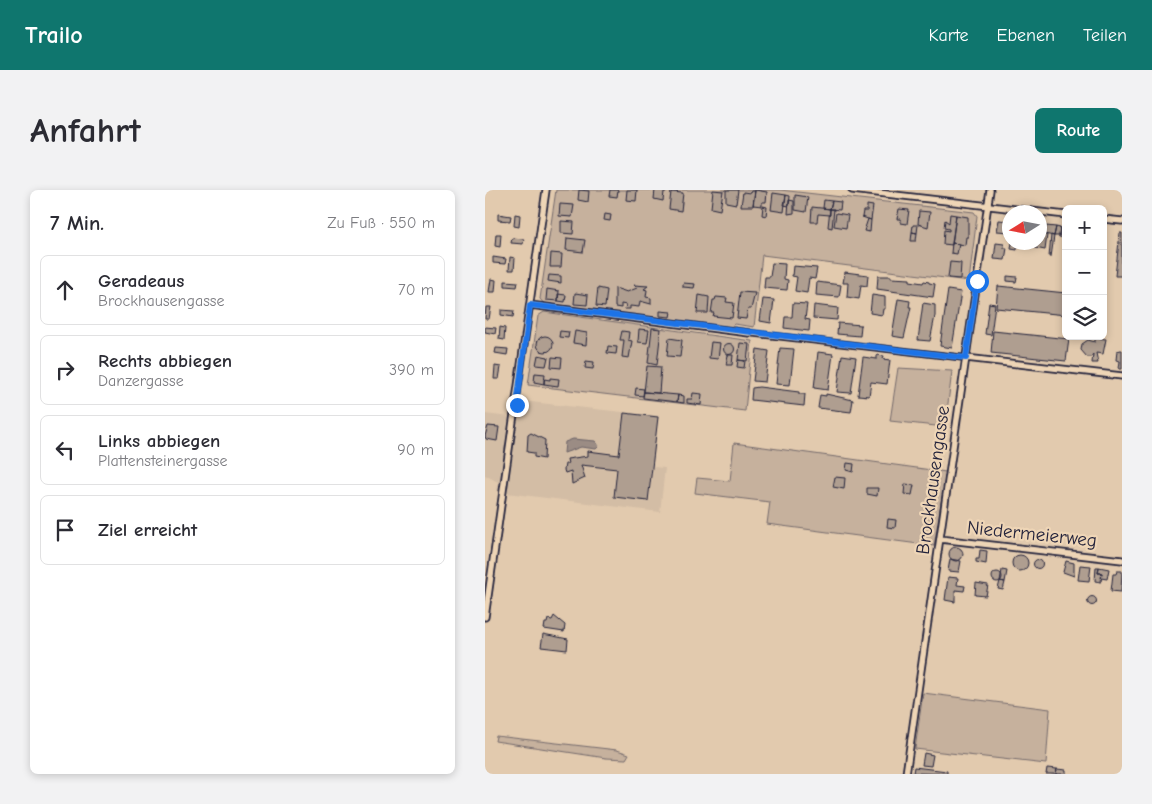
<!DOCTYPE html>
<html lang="de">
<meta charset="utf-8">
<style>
:root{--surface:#fff;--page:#f2f2f3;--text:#2b2b33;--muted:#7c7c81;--line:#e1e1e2;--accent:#0f766e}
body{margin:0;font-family:"Comic Neue",sans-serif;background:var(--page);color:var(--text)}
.controls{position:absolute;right:15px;top:15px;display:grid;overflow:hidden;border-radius:8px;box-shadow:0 2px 8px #0003}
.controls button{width:45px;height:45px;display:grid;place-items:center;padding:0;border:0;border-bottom:1px solid var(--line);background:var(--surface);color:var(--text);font:25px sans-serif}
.compass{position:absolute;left:517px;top:15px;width:45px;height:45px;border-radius:50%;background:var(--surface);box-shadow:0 2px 8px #0003;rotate:259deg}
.stop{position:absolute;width:15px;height:15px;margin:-11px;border:4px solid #1a73e8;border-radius:50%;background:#fff}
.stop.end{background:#1a73e8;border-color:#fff;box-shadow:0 1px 5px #0008}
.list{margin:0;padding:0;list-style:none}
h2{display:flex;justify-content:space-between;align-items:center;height:65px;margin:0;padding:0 20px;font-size:21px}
h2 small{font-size:16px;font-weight:400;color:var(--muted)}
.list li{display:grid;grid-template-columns:32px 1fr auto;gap:15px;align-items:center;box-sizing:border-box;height:70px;margin:0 10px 10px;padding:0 10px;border:1px solid var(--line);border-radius:8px}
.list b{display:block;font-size:19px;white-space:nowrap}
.list p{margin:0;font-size:16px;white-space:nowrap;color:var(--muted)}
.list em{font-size:16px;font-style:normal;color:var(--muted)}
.icon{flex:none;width:28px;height:28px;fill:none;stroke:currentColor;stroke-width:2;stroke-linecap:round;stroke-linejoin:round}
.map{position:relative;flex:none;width:637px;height:584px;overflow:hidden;border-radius:8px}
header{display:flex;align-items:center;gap:30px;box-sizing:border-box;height:70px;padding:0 25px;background:var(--accent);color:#fff}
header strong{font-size:24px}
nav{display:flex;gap:28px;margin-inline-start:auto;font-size:18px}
.intro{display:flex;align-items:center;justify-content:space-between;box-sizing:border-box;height:120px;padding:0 30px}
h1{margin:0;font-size:35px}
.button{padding:12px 22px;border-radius:8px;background:var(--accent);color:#fff;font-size:18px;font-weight:700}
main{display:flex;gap:30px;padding:0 30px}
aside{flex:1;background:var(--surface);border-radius:8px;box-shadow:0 2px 8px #0003}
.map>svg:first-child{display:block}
.built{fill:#d3bda5}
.green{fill:#c6b19d;stroke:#746a6c}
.water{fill:#9b8c84;stroke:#6b6267}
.building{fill:#af9e90;stroke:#22223b}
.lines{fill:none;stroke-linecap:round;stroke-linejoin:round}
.pedestrian-casing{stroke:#22223b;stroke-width:8}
.minor-casing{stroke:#22223b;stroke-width:9}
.pedestrian{stroke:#eed5b6;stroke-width:4.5}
.minor{stroke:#eed5b6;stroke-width:5.5}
.route{stroke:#1a73e8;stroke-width:6}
.labels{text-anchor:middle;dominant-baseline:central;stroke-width:4.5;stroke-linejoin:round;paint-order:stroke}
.street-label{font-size:19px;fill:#22223b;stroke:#eed5b6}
</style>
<header>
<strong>Trailo</strong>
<nav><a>Karte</a><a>Ebenen</a><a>Teilen</a></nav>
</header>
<div class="intro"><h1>Anfahrt</h1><a class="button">Route</a></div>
<main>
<aside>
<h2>7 Min.<small>Zu Fuß · 550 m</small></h2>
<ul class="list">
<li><svg class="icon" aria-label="ahead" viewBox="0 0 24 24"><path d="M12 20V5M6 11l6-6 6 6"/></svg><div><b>Geradeaus</b><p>Brockhausengasse</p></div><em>70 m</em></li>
<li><svg class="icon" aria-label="right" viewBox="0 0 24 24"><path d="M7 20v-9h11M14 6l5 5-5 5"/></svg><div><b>Rechts abbiegen</b><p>Danzergasse</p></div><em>390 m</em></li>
<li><svg class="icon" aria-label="left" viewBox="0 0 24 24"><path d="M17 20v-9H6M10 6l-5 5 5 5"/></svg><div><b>Links abbiegen</b><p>Plattensteinergasse</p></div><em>90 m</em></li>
<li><svg class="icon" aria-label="arrive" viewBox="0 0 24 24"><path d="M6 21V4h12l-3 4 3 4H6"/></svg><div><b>Ziel erreicht</b></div></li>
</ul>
</aside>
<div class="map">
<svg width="637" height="584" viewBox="0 0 637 584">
<rect width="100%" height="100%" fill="#e2caae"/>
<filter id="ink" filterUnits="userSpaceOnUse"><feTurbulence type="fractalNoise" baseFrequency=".02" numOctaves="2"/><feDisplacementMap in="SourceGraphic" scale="10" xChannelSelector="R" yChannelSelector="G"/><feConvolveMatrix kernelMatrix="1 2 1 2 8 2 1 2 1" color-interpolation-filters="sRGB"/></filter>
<g filter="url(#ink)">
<path class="built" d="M27,210L174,226L168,277L180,278L175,322L12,302L13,292L0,285V224L25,227Z"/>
<path class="green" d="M71,0H295L489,22L492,26L484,91L277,65L269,137L249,134L246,137L60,115L55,109Z
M59,122L267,151L260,221L43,195L53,126Z
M413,178L467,181L460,237L405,231Z
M249,253L461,282L449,356L282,334L285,312L210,303L212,288L245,291Z
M438,503L565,519L561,574L430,559Z
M11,546L132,560L144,564L141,569L121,568L10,551Z"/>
<path class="water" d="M88,249L110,251L114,256L111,259L96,257L79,263L80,252Z"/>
<path class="building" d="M94,0L104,1L103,12L93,10Z
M125,0H133L132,7L124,6Z
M142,0H152L151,11L141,10Z
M182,0V2H179L178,11L169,9L170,0Z
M228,0L238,1L235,20L226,18Z
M241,0H253L251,14L241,12Z
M270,0L282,2L281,12H277V16L268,15Z
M266,1H270L268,16H256L258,2L265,3Z
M186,2L198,3L196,21L184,19Z
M288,3L301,5L299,22L286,20Z
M301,5L305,6L304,16L299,15Z
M310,5L323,7L321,22L310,20Z
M304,10L309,11V23L303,24Z
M339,10L347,11L345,19L338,18Z
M347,11L356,12L355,20L345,19Z
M75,14L89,15L87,27L74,26Z
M382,15L388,16L386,30L377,27L378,21H382Z
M278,16L282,17L281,26L277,25Z
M327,17L345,19V25L333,24L332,32H326Z
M345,19H349L347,38L343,37Z
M414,19L424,20L422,34L416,33V29H412Z
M434,21L445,22L443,37L433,34Z
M351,23L363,25L361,38L349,36Z
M13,24L26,26L25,31L13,30Z
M30,24L35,25L34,37L29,36Z
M120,24L126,25L125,31L119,30Z
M465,24L471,25L467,55L458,54L459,40L464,41V39L459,38L460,30L464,33Z
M471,25L483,27V47H481L480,55L467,53Z
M383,29L386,30L385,42L379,41Z
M514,30L524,31V42L512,41Z
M76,31L89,32L88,44L76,43Z
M428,35H433L432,43L427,42Z
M561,36L571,37L569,46L559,44Z
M571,37L575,38L574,46H569Z
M575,38L581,39V48L574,47Z
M427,42L432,43L431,51H426Z
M635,43H637V86H630Z
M11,44H16L15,57L10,56Z
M554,44L562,45L560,60L550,58L551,52H554Z
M566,45L569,46L566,67H564Z
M27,48L39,49L38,54L26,53Z
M82,48L100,50L98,62L81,60Z
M527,52H533L532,60L526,59Z
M467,53L474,54L472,64L466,63Z
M511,53L519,54V58H522L520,70L509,69Z
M66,63L77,64L76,77H65Z
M8,67L21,69L20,74L8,73Z
M25,67L30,68L29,80H24Z
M465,72L476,73L475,89L463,88Z
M287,73L300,74L299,89L303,90L302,100L279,98L280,87H285Z
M308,76L332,78L330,89L324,88L322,103L310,101L312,87L307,86Z
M360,82L383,85L382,96L376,95L374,109L362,107L363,93H358Z
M64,85L76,86V93L63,91Z
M393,86H406V88L425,89V91L438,93L439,91L444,92V93L450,94L448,107L392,99Z
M522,86L532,87L531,92L522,91Z
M6,89L11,90L10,102H4Z
M20,91L33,92L32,97L20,96Z
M332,92L356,95L354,107L331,105Z
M198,93L210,94L209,98L198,97Z
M149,95L163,96L159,99L162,100L161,107L166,108V114L155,111L154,117L145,116V119H140L141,115L136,114V118L130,117V98L142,102L152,98Z
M513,96L581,103V125L511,118Z
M113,98L122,100L120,117L111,116Z
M62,99L74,101L73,111L61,110Z
M463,100L476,102L467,158L455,156Z
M255,102L270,103L266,119H263L261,129L252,128Z
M90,103L103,105L102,115L89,114Z
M73,104L81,105L80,112L73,111Z
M214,105L224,107L223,123H212Z
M387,105L400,107V119H398L397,125L385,123Z
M231,107L242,108L241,112L249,113L247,128L228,126L229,123H226L228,110H230Z
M278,109L289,110L286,133L275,131Z
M413,109L425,111L424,117H426L419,148L407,146Z
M308,113L322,114L320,129L325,130L324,141L299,138L300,127H307Z
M438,113L450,115V126L445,151L433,150Z
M504,113L510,114L506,145L500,144Z
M329,115L353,118L352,130L328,128Z
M1,117H6L4,129H0Z
M16,120L29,121L28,127L16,125Z
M175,121L186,122L185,127L175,126Z
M353,133L376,135L375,146L352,144Z
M0,137L11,138L10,144L0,142Z
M15,137L20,138L19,150L14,149Z
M167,138L176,139L172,175L163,173Z
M154,139L164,140L162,153L153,152Z
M75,141L84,142L83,148L74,147Z
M90,141L102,143L101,155L88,153Z
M137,141L144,142L143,150L147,151L144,168L137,167L139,150H135Z
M508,141L584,149L581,171L506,163Z
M52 154a8 8 0 1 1 16 0a8 8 0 1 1-16 0Z
M184,148L197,150L195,167L182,166Z
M610,148L621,149L618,164L611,163L613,173H607L608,164L606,167H602L596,160L597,154L603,150L610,152Z
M226,152L235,153L233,169L224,168Z
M255,153L264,154L262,171L253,170Z
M238.5 159a5.5 5.5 0 1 1 11 0a5.5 5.5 0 1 1-11 0Z
M123,156L132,157L131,164L122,163Z
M11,158L23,159L22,165L10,163Z
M295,158L309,159L305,195L291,194Z
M272,159L284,161L280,192L268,191Z
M636,160H637V179H634L635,171L631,170L632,161Z
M333,162L348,164L343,200L329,198Z
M53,165L63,167L61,176L51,175Z
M243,165H248L247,175H241Z
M357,165L371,167L366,203L352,202Z
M392,165L399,166L398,169L405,170L402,194L386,192L384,206L373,205L378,167L392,169Z
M67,167L77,168L76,178L66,177Z
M253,170L260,171L259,178L252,177Z
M101,171L109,172L108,179L100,178Z
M10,176L16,177L14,189H9Z
M162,176L176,177L174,203L159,202Z
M50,183L60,184L59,194L49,192Z
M65,188L74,189L73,196L59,194V189L65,190Z
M274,197L314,202V204H320L319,216L266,210L267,198Z
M151,198L159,199L158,206L150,205Z
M159,202L193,205L192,212L158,208Z
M208,203L217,204L216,215L202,213V209H207Z
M341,204L368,210L366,222L333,218L335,205L341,206Z
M193,205L199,206V213L192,212Z
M139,223L173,227L163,311L129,307L132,279L96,275L100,288L87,294L86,281L80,283L79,280L80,274H83L82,269L103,266V261L134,265Z
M3,236L14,237L12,251L1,249L0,246Z
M46,243L60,250L59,269L49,267V263L42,262L43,245Z
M362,273L369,274L368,282L361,280Z
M350,287L360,288L359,299L348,297Z
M420,294L429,295L427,305L419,304Z
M382,298H393L392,306L382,304Z
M403,329L411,330L410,338L402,337Z
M464 364a7 7 0 1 1 14 0a7 7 0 1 1-14 0Z
M495,360L502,361L501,374L491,372V369H494Z
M527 373a8 8 0 1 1 16 0a8 8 0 1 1-16 0Z
M465,369L476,371L474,382L463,381Z
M548.5 374a4.5 4.5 0 1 1 9 0a4.5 4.5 0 1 1-9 0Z
M581,371L589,373V386L578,382Z
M595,375L606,376L604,391L593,390Z
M611,377H614L613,383H617L616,392L610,391Z
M614,377L624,379L622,389L616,388L617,383H613Z
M517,380L522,381L520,392L515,391Z
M632,381H637L636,402L626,401L628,384H631Z
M507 387a5 5 0 1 1 10 0a5 5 0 1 1-10 0Z
M463,387L473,388L472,395L480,396L479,401L470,400V412L460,410Z
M515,391L520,392L518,400L513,399Z
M491,393L503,395L501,406L490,405Z
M602.5 411a4.5 4.5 0 1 1 9 0a4.5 4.5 0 1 1-9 0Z
M69,426L80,435L79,442L59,439L60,433H62L63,429L67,430Z
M58,444L83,449L82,460L56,457Z
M439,563L448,565L446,576L437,575Z
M429,577L462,581V584L428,583Z
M562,578L572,579L571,584H561Z
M572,579L581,580V584H571Z"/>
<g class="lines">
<g class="pedestrian-casing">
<path id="pedestrian" d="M264,143L481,168"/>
</g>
<g class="minor-casing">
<path id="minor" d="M367,0L581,25
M618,29L637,31
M45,115L264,143
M481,168L637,186
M455,349L637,370
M0,427L61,0
M421,584L505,0"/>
</g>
<use href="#pedestrian" class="pedestrian"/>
<use href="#minor" class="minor"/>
</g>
</g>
<g class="lines" filter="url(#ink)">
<path class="route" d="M32,215L45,115L481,168L492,91"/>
</g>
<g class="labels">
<g class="street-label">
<text transform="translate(448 290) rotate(-82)">Brockhausengasse</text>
<text transform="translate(547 344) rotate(6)">Niedermeierweg</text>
</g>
</g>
</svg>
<div class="controls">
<button>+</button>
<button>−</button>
<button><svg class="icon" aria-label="layers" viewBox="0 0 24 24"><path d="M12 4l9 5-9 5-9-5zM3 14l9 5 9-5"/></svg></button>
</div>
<svg class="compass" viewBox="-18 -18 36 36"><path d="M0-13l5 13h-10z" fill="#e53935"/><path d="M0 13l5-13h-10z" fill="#7c7c81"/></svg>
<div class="stop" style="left:492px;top:91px"></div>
<div class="stop end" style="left:32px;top:215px"></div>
</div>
</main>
